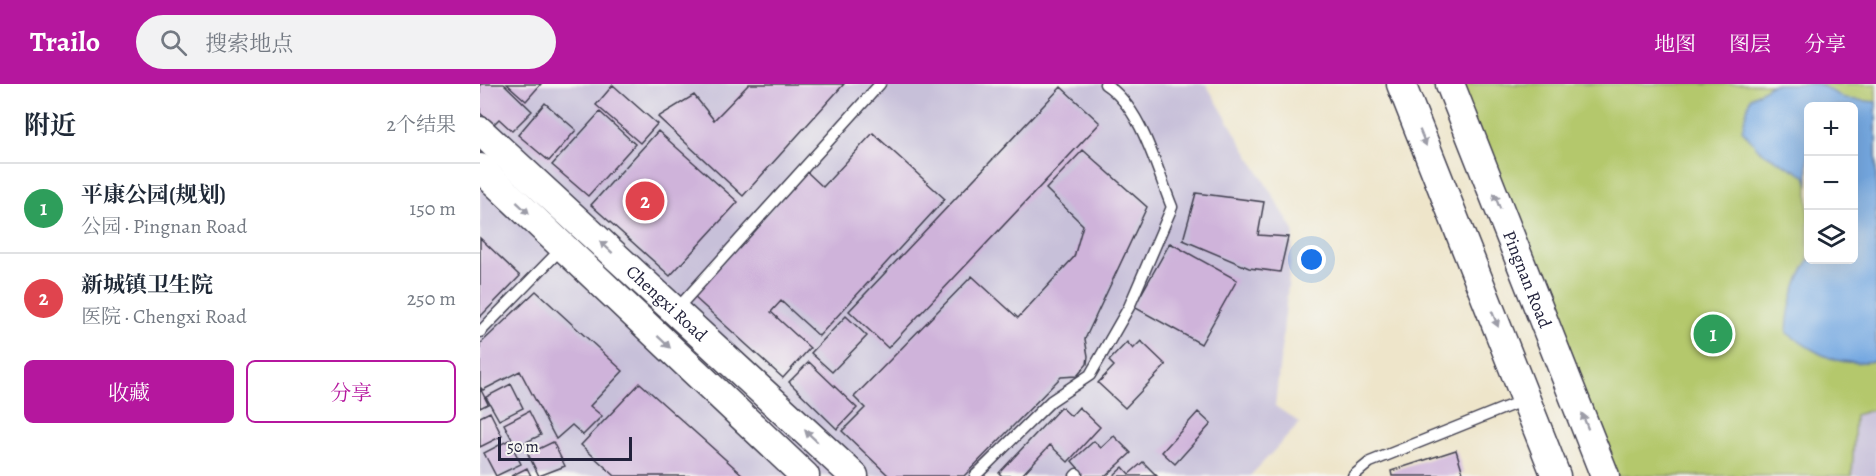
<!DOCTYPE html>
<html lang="zh">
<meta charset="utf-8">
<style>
:root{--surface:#fff;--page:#f2f2f3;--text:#1f2937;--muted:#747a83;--line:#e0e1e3;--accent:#b5179e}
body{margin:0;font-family:Alegreya,"Noto Serif SC",serif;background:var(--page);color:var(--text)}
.controls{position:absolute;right:18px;top:18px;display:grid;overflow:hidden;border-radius:9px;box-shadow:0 6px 24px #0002}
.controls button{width:54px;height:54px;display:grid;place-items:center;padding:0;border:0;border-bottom:2px solid var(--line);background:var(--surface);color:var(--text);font:30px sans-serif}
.scale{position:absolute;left:18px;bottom:15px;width:134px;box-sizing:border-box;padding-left:6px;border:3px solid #22223b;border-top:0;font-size:16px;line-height:21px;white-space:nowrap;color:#22223b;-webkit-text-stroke:4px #f6f6f2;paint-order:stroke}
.you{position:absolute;left:832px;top:176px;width:21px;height:21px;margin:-15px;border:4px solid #fff;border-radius:50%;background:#1a73e8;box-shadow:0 0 0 9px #1a73e833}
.badge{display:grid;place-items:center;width:39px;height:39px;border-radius:50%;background:var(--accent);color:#fff;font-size:20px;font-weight:700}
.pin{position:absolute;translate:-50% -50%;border:3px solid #fff;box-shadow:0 2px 6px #0006}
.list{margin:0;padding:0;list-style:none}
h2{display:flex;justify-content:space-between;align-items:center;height:78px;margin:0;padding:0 24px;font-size:26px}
h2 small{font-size:20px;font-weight:400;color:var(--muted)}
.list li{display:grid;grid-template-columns:39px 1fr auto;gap:18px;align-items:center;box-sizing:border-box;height:90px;padding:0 24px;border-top:2px solid var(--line)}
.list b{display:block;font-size:22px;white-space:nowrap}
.list p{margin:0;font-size:20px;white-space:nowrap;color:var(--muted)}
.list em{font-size:20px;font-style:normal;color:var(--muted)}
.actions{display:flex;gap:12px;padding:18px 24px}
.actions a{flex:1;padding:14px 0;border:2px solid var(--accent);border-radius:9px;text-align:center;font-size:21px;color:var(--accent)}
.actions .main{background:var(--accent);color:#fff}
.icon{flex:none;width:33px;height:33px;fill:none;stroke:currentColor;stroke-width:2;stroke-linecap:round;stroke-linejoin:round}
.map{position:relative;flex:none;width:1396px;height:392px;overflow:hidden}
header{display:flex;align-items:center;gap:36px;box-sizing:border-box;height:84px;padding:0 30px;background:var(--accent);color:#fff}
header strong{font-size:28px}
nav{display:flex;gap:33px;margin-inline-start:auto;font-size:21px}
.search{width:420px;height:54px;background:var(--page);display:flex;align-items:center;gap:15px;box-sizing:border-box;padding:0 21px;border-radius:33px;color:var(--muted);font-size:22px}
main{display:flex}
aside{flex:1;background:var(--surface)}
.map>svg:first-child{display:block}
.industrial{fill:#c7c0d9}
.green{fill:#b4c86c;stroke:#6b7554;stroke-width:1.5;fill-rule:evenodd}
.water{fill:#75a8e1;stroke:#4c658e;stroke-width:1.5}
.building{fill:#cfb3da}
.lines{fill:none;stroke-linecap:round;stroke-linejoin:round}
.service-casing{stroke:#413f50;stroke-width:13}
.secondary-casing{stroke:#413f50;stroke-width:31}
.service{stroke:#fff;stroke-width:10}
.secondary{stroke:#fff;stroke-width:28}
.oneway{fill:#9c9ca7}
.labels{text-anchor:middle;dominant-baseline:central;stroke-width:5;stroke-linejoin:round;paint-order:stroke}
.street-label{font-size:18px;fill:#22223b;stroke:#f6f6f2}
</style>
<header>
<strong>Trailo</strong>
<div class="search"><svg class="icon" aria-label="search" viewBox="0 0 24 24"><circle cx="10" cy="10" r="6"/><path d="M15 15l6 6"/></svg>搜索地点</div>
<nav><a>地图</a><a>图层</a><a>分享</a></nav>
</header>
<main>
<aside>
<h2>附近<small>2个结果</small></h2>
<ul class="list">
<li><span class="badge" style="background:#2e9e5b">1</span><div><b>平康公园(规划)</b><p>公园 · Pingnan Road</p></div><em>150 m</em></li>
<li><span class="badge" style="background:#e0444e">2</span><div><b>新城镇卫生院</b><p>医院 · Chengxi Road</p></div><em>250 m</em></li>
</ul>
<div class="actions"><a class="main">收藏</a><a>分享</a></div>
</aside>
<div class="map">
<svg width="1396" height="392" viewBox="0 0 1396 392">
<rect width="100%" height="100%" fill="#f6f6f2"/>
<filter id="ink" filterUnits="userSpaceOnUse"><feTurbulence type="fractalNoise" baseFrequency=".0167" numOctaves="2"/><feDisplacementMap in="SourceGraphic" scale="12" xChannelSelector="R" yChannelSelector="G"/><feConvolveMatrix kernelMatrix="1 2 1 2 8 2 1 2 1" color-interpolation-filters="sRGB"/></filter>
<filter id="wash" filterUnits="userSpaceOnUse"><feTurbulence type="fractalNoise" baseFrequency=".008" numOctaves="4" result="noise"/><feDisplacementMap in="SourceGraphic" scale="24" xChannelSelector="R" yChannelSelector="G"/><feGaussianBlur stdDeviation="1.35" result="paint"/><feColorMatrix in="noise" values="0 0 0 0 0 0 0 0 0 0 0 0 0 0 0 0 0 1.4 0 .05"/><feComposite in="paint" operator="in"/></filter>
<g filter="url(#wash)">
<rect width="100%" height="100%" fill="#eee5ca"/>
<path class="industrial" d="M0,0H726L814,147L795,322L820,339L770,392H0V105L34,78L0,47Z
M1396,325V392H1372L1375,331Z"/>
<path class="green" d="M970,0H1396V325L1375,331L1372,392H1125ZM1328,22H1374V176H1328Z"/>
<path class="water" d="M1292,0H1339L1365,15L1396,18V277C1355,283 1340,271 1307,249C1308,222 1315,198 1329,176H1374V22H1328V99L1325,92L1279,66L1262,46L1270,14Z"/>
<g id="blocks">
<path class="building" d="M0,0H24L52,27L32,47L19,35L13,41L0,29Z
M27,0H61L46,17Z
M269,0H364L263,112L178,33L214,11L234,36Z
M133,1L177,40L160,59L116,21Z
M581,3L620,39L408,264L369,227Z
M65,19L96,46L69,77L38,51Z
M120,28L155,60L108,112L72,81Z
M178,47L258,118L190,192L111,121Z
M393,49L465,115L339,252L301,217L291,228L330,264L303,294L213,212L327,88L343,103Z
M603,66L667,123L605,255L608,272L607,280L597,292L581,293L484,392H409L362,347L385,324L374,313L492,192L538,234L594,173L603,141L566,105Z
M716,109L784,118L778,151L808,153L800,188L769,184L703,156Z
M0,154L40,192L0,233Z
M690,159L757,196L721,260L654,223Z
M56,207L143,287L110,322L122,332L103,351L92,341L76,355L40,287L3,306L0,303V260Z
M366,232L387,252L352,288L331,269Z
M661,257L686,281L645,324L618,299L634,282L629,277L647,258L653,265Z
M329,278L377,324L357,345L309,298Z
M160,299L264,392H135L101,361Z
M31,300L43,324L19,336L6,313Z
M0,304L8,320L0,324Z
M581,323L591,332L599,323L620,343L588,378L570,361L541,392H522L519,389Z
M49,327L61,351L36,363L24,340Z
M10,328L22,352L0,363V333Z
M718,328L731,340L695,380L682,368Z
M634,352L651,369L626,392H601L596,387L599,385L592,377L614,357L621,364Z
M29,356L41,380L16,392L4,369Z
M73,358L85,382L59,392L48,370Z
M976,366L983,389L974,392H912L911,387Z
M663,378L677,392H633L643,383L649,390Z
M47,384L51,392H31Z"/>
</g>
</g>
<g filter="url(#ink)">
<use href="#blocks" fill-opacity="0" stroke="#413f50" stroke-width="1.5"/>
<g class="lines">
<g class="service-casing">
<path id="service" d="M195,227L400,0
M0,248L83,163
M495,392L571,317L610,291L649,223L692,123C676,84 662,24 625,0
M595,392L597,390
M873,392L890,378L1044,316"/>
</g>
<g class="secondary-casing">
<g id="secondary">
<path d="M921,0L1076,392"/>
<path id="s1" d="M970,0L1125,392"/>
<path id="s2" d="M0,47L374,392"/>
<path d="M0,84L325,392"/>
</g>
</g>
<use href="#service" class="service"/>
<use href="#secondary" class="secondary"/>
</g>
<defs><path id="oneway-solid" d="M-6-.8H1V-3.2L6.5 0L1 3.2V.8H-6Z" transform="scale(1.5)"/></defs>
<g class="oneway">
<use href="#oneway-solid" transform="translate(943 54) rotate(68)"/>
<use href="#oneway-solid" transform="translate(1017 117) rotate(-112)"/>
<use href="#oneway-solid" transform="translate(43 124) rotate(43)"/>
<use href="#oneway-solid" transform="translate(126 163) rotate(-137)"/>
<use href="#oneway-solid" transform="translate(1015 235) rotate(68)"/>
<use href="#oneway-solid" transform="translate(184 258) rotate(43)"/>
<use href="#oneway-solid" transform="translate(1105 337) rotate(-111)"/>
<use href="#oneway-solid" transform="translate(331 352) rotate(-137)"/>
</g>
</g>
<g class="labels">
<g class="street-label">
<text stroke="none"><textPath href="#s1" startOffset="210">Pingnan Road</textPath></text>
<text stroke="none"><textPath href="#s2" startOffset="254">Chengxi Road</textPath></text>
</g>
</g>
</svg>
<div class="controls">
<button>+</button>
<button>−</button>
<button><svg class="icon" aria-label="layers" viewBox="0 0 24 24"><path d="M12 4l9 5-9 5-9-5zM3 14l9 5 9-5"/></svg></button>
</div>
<div class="scale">50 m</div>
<div class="you"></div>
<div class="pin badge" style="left:1233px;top:250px;background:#2e9e5b">1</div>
<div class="pin badge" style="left:165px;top:117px;background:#e0444e">2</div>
</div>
</main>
